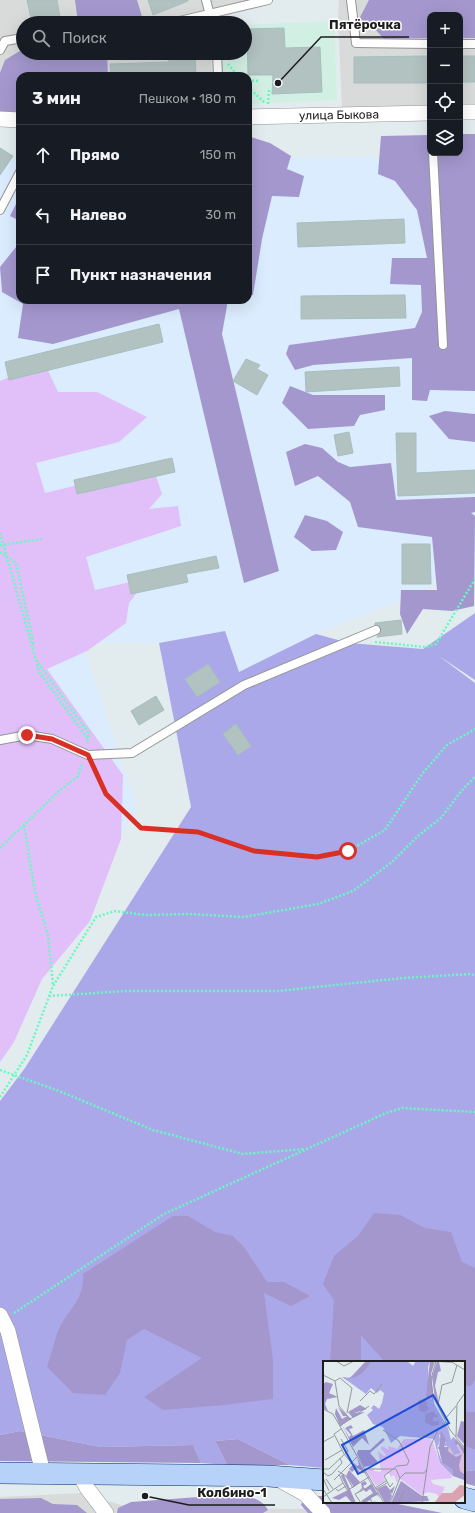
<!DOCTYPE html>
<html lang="ru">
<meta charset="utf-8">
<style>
:root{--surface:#171b24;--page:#242831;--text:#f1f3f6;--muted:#9ea1a6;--line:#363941}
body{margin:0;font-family:Rubik,sans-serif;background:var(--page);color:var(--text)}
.controls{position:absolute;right:12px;top:12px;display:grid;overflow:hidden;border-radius:8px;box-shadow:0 4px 16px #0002}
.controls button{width:36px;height:36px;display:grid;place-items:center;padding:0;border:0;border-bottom:1px solid var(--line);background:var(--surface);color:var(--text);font:20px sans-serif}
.stop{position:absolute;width:12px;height:12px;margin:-9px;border:3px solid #d93025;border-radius:50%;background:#fff}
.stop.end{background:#d93025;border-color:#fff;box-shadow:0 1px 4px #0008}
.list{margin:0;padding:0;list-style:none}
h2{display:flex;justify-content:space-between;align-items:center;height:52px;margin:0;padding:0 16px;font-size:17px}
h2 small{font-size:13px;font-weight:400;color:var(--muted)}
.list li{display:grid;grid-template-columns:26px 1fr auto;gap:12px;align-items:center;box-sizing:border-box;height:60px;padding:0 16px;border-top:1px solid var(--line)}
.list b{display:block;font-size:15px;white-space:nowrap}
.list em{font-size:13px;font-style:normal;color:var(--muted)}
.icon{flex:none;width:22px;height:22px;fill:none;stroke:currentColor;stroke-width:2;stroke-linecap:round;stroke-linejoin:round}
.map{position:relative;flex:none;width:475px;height:1513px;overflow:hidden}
.search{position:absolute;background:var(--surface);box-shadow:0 4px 16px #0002;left:16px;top:16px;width:236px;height:44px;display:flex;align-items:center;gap:10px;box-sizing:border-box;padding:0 14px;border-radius:22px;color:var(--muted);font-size:15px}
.panel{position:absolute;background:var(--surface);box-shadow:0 4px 16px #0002;left:16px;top:72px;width:236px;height:232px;border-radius:12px}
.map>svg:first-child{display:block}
.residential{fill:#d9dbda}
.commercial{fill:#d1efe2}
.education{fill:#dbecfe}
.grass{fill:#aaa8e8}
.forest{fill:#a397cd}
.park{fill:#e1bff8}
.building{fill:#b2c2c1;stroke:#a5bfbe}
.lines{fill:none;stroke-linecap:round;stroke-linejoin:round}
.service-casing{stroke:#949494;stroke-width:10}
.minor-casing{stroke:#949494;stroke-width:16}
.secondary-casing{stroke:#062e71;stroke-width:22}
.path{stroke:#69f8c2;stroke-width:2.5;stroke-dasharray:2 2;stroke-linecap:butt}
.service{stroke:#fff;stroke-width:8}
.minor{stroke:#fff;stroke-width:15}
.secondary{stroke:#b6d2f8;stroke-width:21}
.route{stroke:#d93025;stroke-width:5}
.labels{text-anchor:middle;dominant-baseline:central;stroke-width:3;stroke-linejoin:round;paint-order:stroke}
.street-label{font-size:12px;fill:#1d1d1d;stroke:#fff}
.inset-road{fill:none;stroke:#93999a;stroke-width:1}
.view{fill:#1d4ed8;fill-opacity:0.15;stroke:#1d4ed8;stroke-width:2}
.inset-edge{fill:none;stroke:#1d1d1d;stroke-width:2}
.leader{fill:none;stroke:#1d1d1d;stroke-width:1.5}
.callout-dot{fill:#1d1d1d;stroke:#fff;stroke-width:1.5}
.callout-label{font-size:13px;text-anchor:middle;font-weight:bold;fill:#1d1d1d;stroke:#fff;stroke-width:3;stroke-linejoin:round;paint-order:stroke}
</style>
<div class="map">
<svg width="475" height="1513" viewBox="0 0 475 1513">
<rect width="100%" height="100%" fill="#e2ecee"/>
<path class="residential" d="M0,0H266L209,23H23V53H211L212,76H20L0,115Z
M339,0H475V105H460V15H430V106L342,109L338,16Z
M81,1493L128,1507L306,1509L310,1513H0V1497Z"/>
<path class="commercial" d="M334,21L337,100L248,104V76H223L222,53H245V25Z"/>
<path class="education" d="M475,156V552L420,593L316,634L239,673L225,631L159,643H82L137,808L0,1036V158H20V300H248V158Z"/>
<path class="grass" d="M475,613V680L439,656L475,683V1412H464V1362H324V1468L290,1465L238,1439L215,1441L227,1465L201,1463L193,1445L101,1447L20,1431L0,1435V1101L25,1068L191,807L159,643L225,631L239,672L316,634L349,643L423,649Z
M464,1446L475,1450V1471L464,1470Z"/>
<path class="forest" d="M75,0H137L144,23H78Z
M369,0H475V38H460V15H430V38L384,39L374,28L359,19Z
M23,49V53H107L108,76H20V114H0V73L5,60Z
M460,134H475V391L430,390L427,401L412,400V358L313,365L295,370L286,354L289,345L415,328L422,312L421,285L390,284L392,258H427L417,210L395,181L378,174L381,136L430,135V153H460Z
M248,136L270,143L291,156L287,169L304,176L299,197L272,196L262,239L253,295L248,296Z
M20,196V221L10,216Z
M20,242V300H228L222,334L279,571L244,583L179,309L53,344L18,338L23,304L2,292L0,267Z
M290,386L313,395H385V410L360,415L354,426L308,429L282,403Z
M445,411L475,414V442L449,439L429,416Z
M305,444L322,448L338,462L350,467L391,463L396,500L475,497V512L471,513L475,516L474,606L452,611L423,609L407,634L400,614L401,590H437L432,537L358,527L350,502L318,476L295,486L286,452Z
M305,515L327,521L343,532L336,550L312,551L294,537Z
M374,1213L400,1215L425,1228L451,1232L462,1262L475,1268V1380L471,1386H464V1362H385L361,1335V1362H330L334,1300L323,1284L334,1256L358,1236Z
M173,1216H188L215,1232L233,1236L244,1247L267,1282H284L310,1296L291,1306L264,1293L273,1360V1399L224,1405L163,1410L144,1397L202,1358L144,1329L127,1340L120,1373L105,1395L73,1393L47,1367C51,1355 54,1342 58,1331C67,1310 85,1300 83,1274Z
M464,1412H475V1450L464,1446Z
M20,1431L101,1447L193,1445L201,1463L0,1461V1435Z
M238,1439L290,1465H227L215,1441Z
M464,1470L475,1471V1486L464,1483Z
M225,1495C241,1496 260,1495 268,1510L263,1513H117L118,1508L131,1502Z
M320,1496H324V1502H388L442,1513H308L301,1505L304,1498Z
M41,1498L53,1504L77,1505L87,1513H0V1499Z"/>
<path class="park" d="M44,362L58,392H97L147,417L119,442L36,463L45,493L153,467L162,494L149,509L178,506L181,526L86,557L95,590L148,578L129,603L126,623L87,651L47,669L123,775L121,839L90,921L42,979L14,1042L0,1062V381Z"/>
<path class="building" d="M27,0H57L60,17L32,23Z
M148,0H188V1L153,15Z
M284,28L285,48L320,47L322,92L272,94L273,75H248L247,29Z
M169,53H195L196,76H111L110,64L169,62Z
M430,56V83H354V57Z
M460,56H475V82H460Z
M0,148L13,156L0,175Z
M404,219L405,243L298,247L297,223Z
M405,295L406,318L301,319V296Z
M159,324L163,342L9,380L5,362Z
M246,359L260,365L257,369L268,375L257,395L233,381Z
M399,367L400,386L306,392L305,372Z
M349,432L353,453L338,456L334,435Z
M396,433H416V473L475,470V493L398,496Z
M172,458L175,472L77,494L74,480Z
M402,544H430L431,584H402Z
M216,556L219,568L186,574L188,582L131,594L127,575Z
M401,620L402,634L377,637L381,630L380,626L375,625V623Z
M208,664L220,682L197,697L185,679Z
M156,696L164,710L139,725L131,711Z
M236,724L251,746L238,755L223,734Z"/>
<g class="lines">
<g class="service-casing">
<path id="service" d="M206,0L212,23
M351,0L356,43L430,44
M171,23L268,0
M460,44H475
M0,50L5,41L23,38
M217,53L218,76
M433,153L443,345
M0,210L20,172
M0,740L27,735L52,739L88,755L132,753L244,685L376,630"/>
</g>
<g class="minor-casing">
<path id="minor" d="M460,112H475
M248,117L430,113
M0,119L20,120
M0,1315L8,1331L43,1473
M80,1475L87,1488L106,1513
M280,1480L305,1494L323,1513"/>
</g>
<g class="secondary-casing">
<path id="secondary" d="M0,1473L268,1476L324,1480
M464,1498L475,1501"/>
</g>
<path class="path" d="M228,64L238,76
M248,80L258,81
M248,87L265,103
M268,104L269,90
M0,533L36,660L88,732V744
M0,545L42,539
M0,552L16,563L34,645
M375,642L425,647L436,644L475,579
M37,664L39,672L88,739
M92,764L106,794L141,828L198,832L254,851L317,857L348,851L385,830L422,774L447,745L475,729
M77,778L82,764
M24,825L35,892L48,935L53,985
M0,848L60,790L77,777
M49,996L126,991H278L403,978L471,974L475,976
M0,1070L59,1091L153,1130L243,1154L305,1149
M0,1097L27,1055L53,986L96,917L115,911L146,915L189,914L244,917L318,904L353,891L392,862L419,835L440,819L462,790L475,777
M14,1313L164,1214L386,1113L402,1108L475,1112"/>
<use href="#service" class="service"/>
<use href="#minor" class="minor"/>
<use href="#secondary" class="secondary"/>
</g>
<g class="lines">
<path class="route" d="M27,735L52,739L88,755L106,794L141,828L198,832L254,851L317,857L348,851"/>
</g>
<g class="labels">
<g class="street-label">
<text transform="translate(339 115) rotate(-1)">улица Быкова</text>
</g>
</g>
<g transform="translate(323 1361)">
<rect width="142" height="142" fill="#e2ecee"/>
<path d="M48,0H84L90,5L93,0H107L105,6L106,34L125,67L128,79L130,76L133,78L131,81L136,85L138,91L135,95L129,93L124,85H121L123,81L116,73L117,79L114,87L119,102L130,109V115L117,102L111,78L77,75L68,82L60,66L50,63L44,54L50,49L48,47L51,44L56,48L59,42L61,32L57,29L54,32L48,27L43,33L22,18L41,11Z" fill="#aaa8e8"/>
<path d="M43,0L48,1L41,11L33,16L22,18L19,16L27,17ZM107,0H112L108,13L111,44L107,34L106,38L103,35ZM114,0H126L129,2L116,1L118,10L115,11L112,25L116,42L112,38L109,16ZM3,21L10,23L6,32L15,36L4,38L2,43L5,50L0,47V23ZM103,38L104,46L107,47L102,51L96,50L95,39ZM37,44L44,48L31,52L42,51L30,57L25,51ZM15,46L28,58L17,65L12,53L13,47L19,58L24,55H20ZM110,50L115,56H110V60H116V64L109,65L102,61L103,51L104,53ZM138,60L142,61V84L134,75ZM19,64L26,76L28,74L22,67L28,64L30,67L26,68L30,75L41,69L46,84L39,77L30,86ZM118,70L123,79L121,86H127L129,93L135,95L138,91L131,81L133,78L142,88L141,119L130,115V109L119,102L116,88L113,87L116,86ZM60,77L62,79L47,92L55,101L51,104L41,106L34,93L35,89H47ZM34,97L57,137L54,134L48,137L49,141L54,140L49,142L47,139L42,142L38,140L50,132L47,128L43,131L40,128L33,133L39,127L38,122L42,120L44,123L40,125L42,128L48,123L41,111L34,107L29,111L26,108L31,102L34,105L36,104ZM26,109L37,121L31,126L23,115ZM19,113L21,114L33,142H29L23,135L16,139L9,137L25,129L18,115ZM78,120L99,135H104L106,140L68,142ZM63,124L67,129L72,125L69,133L67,131L69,135L66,142H62L54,128Z" fill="#a397cd"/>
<path d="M135,83L142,95V114L137,110L136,104L139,93L133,96L125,90L126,85L131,94L138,92L133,84Z" fill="#dcbfda"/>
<path d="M81,78H107L110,81L117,102L128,113L129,117L108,119L110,123L122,126L116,137L114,133L105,131L99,134L76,117L74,122L71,114L68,116L66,112L60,115L62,120L53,125L43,109L51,107V110L58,111L55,90L61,95L63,94L58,88L59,85L66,89L65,85L74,88Z" fill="#e1bff8"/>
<path d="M137,124L142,125V134L131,142H111L119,132H129Z" fill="#dba3b1"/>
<path class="inset-road" d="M13,0L21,5L31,0M113,0L108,18L110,35L127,69L142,87M127,0L142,9M0,14L12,20L16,45L28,59M12,20L17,17L29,27L24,52M37,40L47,30L51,33L59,23M115,44L119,24L129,21L134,4M0,48L10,53L61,142M122,58L133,45M17,65L46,45M18,68L11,73L21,93L37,112L43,111M60,69L76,80L86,100L84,104L74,105L61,115L67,126L70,122M133,76L134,43L142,32M25,80L39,72M0,81L11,75M27,83L41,75M2,99L19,89M0,108H6L25,90L18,78M41,108H73L77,117M15,110L23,115L30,127M0,111L5,115L9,113L19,102L17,97M0,117L6,130M3,118L10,128M11,119L34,96M20,122L32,142M12,127L15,130L23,125M52,127L63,120M0,128L9,142M53,128L64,122M25,129L46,116M0,136L20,122L16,113M38,142L32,133L50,124M38,142L55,132M67,142L77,117L82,112H101L104,108M76,142L81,130M99,142L107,86L115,69L123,61"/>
<path class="view" d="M110,34L126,62L35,113L19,84Z"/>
<rect width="142" height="142" class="inset-edge"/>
</g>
<path class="leader" d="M278 83L321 37H409M145 1496L189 1505H275"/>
<g class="callout-dot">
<circle cx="278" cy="83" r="4"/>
<circle cx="145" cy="1496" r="4"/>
</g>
<g class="callout-label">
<text x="365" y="29">Пятёрочка</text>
<text x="232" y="1497">Колбино-1</text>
</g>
</svg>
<div class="controls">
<button>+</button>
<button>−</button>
<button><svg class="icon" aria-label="locate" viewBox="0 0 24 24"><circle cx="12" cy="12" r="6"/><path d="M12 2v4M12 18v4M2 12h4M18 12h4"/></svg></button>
<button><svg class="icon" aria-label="layers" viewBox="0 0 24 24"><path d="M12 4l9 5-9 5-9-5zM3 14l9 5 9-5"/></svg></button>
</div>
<div class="stop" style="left:348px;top:851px"></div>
<div class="stop end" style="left:27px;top:735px"></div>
<div class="search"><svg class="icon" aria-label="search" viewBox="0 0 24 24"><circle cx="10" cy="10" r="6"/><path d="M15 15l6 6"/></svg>Поиск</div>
<section class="panel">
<h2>3 мин<small>Пешком · 180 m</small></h2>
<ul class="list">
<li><svg class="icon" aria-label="ahead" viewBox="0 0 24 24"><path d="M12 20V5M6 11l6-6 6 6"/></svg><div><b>Прямо</b></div><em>150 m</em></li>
<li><svg class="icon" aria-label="left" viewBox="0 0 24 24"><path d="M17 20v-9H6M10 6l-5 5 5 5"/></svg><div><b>Налево</b></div><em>30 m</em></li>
<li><svg class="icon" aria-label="arrive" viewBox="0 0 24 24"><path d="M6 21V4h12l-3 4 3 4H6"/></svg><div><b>Пункт назначения</b></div></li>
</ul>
</section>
</div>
